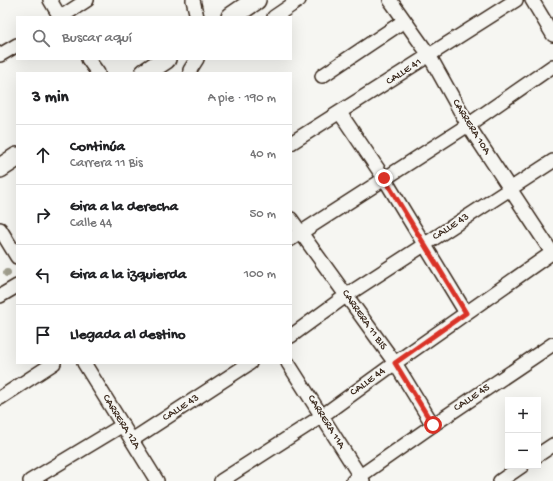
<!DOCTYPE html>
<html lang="es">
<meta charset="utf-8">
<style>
:root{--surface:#fff;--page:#f2f2f2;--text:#202124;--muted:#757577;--line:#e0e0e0}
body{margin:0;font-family:"Gochi Hand",sans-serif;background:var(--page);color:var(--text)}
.controls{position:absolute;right:12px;bottom:12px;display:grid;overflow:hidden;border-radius:0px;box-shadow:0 4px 16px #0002}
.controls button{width:36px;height:36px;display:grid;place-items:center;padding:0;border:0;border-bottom:1px solid var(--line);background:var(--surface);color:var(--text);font:20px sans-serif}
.stop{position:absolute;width:12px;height:12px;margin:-9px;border:3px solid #d93025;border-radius:50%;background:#fff}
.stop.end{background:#d93025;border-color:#fff;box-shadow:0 1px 4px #0008}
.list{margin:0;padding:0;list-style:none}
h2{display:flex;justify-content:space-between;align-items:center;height:52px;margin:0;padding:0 16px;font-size:17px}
h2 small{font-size:13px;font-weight:400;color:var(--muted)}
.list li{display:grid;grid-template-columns:26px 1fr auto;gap:12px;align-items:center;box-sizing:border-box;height:60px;padding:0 16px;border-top:1px solid var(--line)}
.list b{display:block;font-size:15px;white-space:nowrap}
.list p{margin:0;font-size:13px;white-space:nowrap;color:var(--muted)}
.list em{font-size:13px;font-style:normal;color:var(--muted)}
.icon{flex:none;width:22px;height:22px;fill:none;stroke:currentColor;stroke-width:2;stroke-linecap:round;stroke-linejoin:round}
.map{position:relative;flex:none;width:553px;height:481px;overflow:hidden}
.search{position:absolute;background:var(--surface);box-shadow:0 4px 16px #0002;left:16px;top:16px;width:276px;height:44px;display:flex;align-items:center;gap:10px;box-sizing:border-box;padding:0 14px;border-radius:0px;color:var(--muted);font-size:15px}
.panel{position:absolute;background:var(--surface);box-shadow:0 4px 16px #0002;left:16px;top:72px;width:276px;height:292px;border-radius:0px}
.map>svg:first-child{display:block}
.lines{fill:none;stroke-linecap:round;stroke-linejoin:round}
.street-casing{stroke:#3b2a1e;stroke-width:16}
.secondary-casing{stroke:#3b2a1e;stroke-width:22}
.street{stroke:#f6f6f2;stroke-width:13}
.secondary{stroke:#f6f6f2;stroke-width:19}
.tree{fill:#a19f8e}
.route{stroke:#d93025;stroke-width:5}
.labels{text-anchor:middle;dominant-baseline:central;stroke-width:4;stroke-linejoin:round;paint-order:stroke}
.street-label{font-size:11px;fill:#3b2a1e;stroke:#f6f6f2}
</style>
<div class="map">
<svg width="553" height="481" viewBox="0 0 553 481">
<rect width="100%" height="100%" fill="#f6f6f2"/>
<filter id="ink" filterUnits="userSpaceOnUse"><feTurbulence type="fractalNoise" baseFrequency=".025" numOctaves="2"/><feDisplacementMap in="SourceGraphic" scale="8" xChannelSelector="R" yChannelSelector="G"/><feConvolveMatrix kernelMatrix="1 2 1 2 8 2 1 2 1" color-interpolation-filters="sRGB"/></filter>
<g filter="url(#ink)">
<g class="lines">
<g class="street-casing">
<path id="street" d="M50,0L60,17
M193,0L197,17
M390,0L429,55L468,125L553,254
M532,0L553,35
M61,17L87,0
M274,17L299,0
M0,55L17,45
M88,59L98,73
M190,70L197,59
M322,76L404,21
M340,113L384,178L466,313
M291,143L516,0
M291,219L395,363L433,425
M0,229L17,257
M291,239L468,125L553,66
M0,296L17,286
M291,336L347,295L553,161
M84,363L157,481
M288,363L363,481
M0,398L54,363
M132,440L250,363
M538,455L553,445
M30,481L123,425
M221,481L322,416L395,363L553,252
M353,481L433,425L553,344
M500,481L522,466"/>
</g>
<g class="secondary-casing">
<path id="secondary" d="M231,17L256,0
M145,73L166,59
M0,168L17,157"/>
</g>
<use href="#street" class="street"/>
<use href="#secondary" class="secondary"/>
</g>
<circle class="tree" cx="7" cy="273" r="4"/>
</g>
<g class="lines" filter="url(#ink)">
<path class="route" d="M384,178L466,313L395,363L433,425"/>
</g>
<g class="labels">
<g class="street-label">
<text transform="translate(404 72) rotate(-33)">CALLE 41</text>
<text transform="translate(471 127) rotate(58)">CARRERA 10A</text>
<text transform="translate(451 227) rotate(-33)">CALLE 43</text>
<text transform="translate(364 320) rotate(55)">CARRERA 11 BIS</text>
<text transform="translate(368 382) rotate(-36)">CALLE 44</text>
<text transform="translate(472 398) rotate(-34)">CALLE 45</text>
<text transform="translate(181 408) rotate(-33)">CALLE 43</text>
<text transform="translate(121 422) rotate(58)">CARRERA 12A</text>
<text transform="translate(326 422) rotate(58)">CARRERA 11A</text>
</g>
</g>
</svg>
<div class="controls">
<button>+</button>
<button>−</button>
</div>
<div class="stop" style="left:433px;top:425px"></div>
<div class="stop end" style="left:384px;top:178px"></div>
<div class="search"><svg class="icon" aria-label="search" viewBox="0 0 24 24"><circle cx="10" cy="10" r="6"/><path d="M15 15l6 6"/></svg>Buscar aquí</div>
<section class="panel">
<h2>3 min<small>A pie · 190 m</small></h2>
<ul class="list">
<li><svg class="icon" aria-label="ahead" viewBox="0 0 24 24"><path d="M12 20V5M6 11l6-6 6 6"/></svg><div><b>Continúa</b><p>Carrera 11 Bis</p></div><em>40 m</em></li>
<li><svg class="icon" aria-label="right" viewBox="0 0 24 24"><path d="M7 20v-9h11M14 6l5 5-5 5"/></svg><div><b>Gira a la derecha</b><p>Calle 44</p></div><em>50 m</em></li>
<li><svg class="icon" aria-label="left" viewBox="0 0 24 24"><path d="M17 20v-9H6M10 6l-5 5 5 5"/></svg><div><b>Gira a la izquierda</b></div><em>100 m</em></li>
<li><svg class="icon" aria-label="arrive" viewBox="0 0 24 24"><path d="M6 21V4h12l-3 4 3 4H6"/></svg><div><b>Llegada al destino</b></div></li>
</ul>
</section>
</div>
